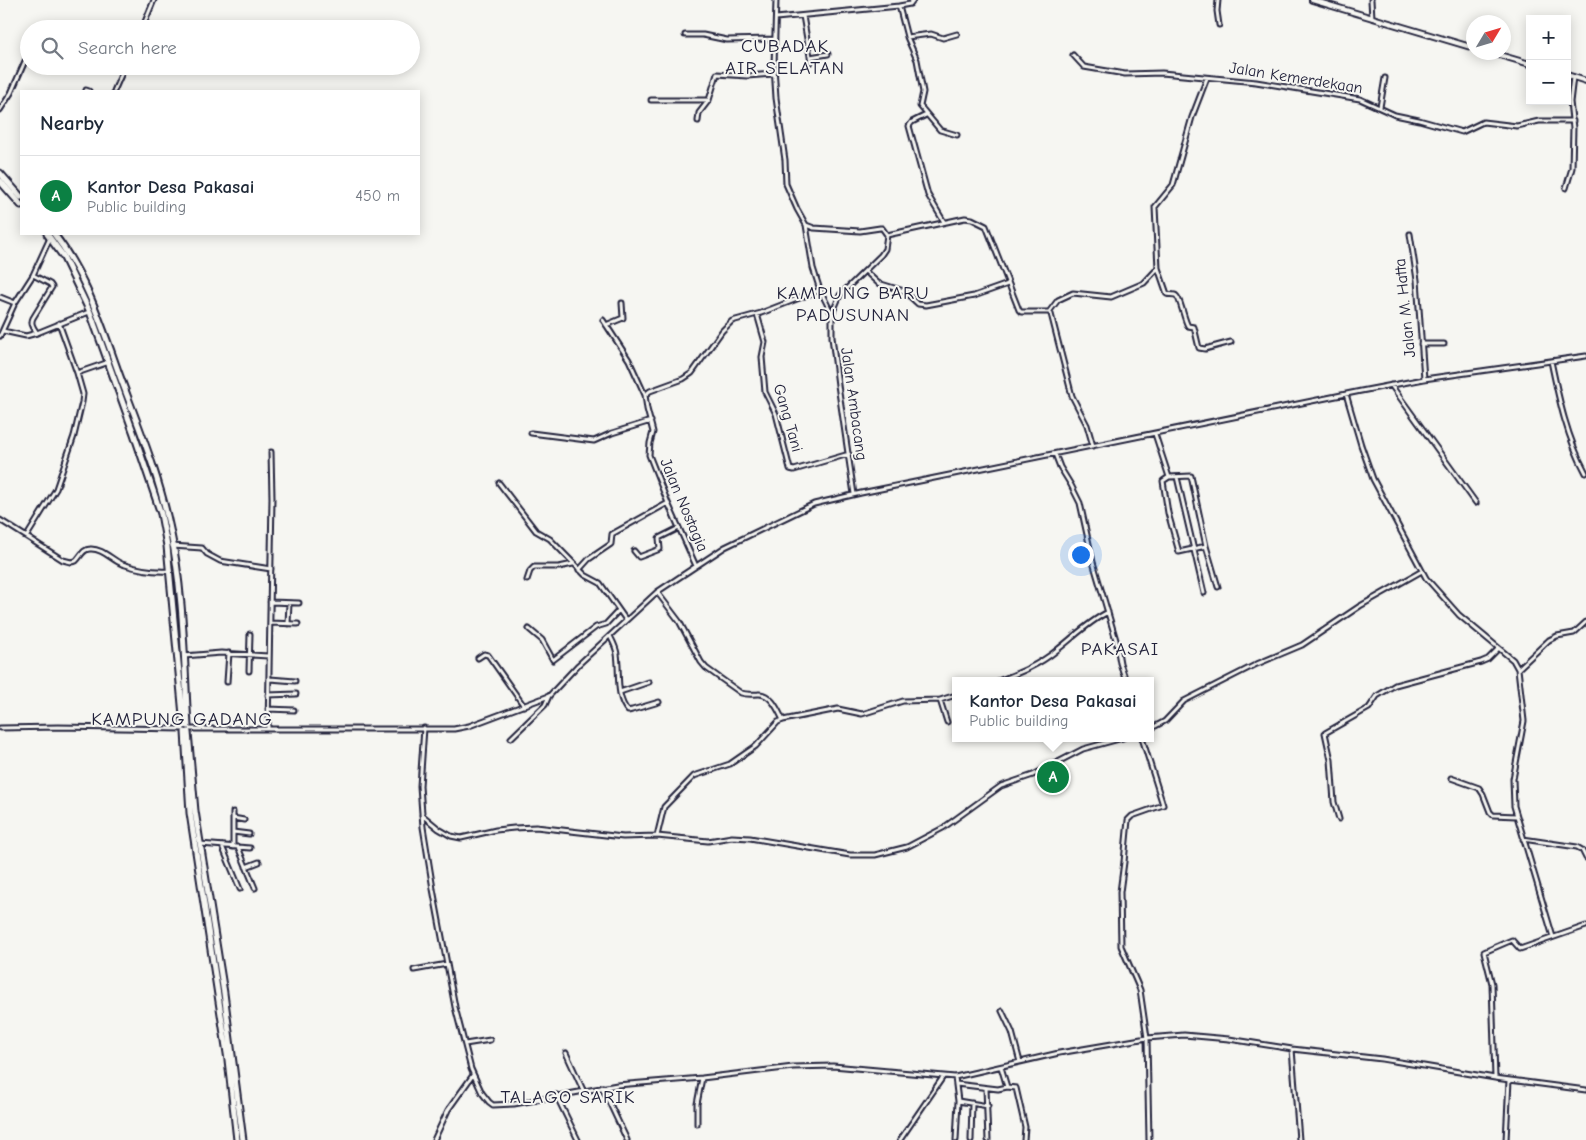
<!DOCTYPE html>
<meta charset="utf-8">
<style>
:root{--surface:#fff;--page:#f6f6f7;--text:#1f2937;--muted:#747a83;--line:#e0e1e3;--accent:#0b8043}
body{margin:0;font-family:"Comic Neue",sans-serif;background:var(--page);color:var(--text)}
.controls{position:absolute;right:15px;top:15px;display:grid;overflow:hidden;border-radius:0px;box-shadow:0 2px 12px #0003}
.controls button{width:45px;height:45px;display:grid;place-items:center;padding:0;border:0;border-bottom:1px solid var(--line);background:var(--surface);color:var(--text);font:25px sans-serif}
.compass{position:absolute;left:1466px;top:15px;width:45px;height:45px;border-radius:50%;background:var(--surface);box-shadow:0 2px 12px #0003;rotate:52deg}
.you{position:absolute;left:1080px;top:554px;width:18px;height:18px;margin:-12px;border:4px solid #fff;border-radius:50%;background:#1a73e8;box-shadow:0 0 0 8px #1a73e833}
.badge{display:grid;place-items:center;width:32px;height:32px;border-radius:50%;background:var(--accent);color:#fff;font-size:16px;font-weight:700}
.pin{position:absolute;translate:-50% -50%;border:2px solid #fff;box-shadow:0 1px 5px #0006}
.popup{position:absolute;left:952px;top:677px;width:202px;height:65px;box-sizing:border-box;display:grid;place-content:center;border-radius:0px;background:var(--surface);filter:drop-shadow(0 1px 4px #0005);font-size:16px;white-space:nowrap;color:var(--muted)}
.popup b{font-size:19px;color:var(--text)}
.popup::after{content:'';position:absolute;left:50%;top:100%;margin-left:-10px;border:10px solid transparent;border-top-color:var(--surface)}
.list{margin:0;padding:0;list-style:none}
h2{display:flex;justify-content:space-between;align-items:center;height:65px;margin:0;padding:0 20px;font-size:21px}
h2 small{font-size:16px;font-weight:400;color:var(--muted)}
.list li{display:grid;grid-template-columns:32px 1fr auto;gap:15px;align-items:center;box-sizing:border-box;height:80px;padding:0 20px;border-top:1px solid var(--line)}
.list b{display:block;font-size:19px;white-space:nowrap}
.list p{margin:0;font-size:16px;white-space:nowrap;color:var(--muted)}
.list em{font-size:16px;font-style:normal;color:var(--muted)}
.icon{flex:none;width:28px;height:28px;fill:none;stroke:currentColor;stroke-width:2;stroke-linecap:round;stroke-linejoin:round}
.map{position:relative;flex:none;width:1586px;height:1140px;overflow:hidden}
.search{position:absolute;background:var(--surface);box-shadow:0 2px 12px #0003;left:20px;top:20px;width:400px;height:55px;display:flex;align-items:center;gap:12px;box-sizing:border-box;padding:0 18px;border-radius:28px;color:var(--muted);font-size:19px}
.panel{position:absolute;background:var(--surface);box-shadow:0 2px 12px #0003;left:20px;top:90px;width:400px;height:145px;border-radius:0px}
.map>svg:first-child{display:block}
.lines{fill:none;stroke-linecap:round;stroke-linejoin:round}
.minor-casing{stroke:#22223b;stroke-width:7}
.tertiary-casing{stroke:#22223b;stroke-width:8}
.trunk-casing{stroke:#22223b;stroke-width:9}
.minor{stroke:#f6f6f2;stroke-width:3}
.tertiary{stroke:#f6f6f2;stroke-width:4}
.trunk{stroke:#f6f6f2;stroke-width:5}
.labels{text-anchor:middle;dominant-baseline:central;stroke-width:4;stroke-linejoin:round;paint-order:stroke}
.street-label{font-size:16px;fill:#22223b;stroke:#f6f6f2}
.quarter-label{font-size:19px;letter-spacing:1px;fill:#22223b;stroke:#f6f6f2}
</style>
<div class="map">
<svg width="1586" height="1140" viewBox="0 0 1586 1140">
<rect width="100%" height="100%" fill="#f6f6f2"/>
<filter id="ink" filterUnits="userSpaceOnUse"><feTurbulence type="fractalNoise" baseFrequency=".02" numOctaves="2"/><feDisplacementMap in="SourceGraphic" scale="10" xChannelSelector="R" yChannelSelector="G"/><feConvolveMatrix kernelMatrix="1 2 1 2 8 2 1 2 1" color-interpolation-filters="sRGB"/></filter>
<g filter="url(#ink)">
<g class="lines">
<g class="minor-casing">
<path id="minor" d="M776,0L774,66L776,98L785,160L786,184L797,209L806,225L814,228L860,231L880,228H882L887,235L885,249L881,255L840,295L832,314V337L838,385L854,494
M1218,0L1217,11L1219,25
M1371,0L1372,18
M899,6L907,37L917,60L923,92L920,106L940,130L957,135
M803,16L811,62
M776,18L899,6L910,4L913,0
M142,29L154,0
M685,35H703L727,40L775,39
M907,37L931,34L943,38L957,34
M1073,55L1084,67L1125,74L1162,73L1256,82L1360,99L1395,115L1419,120L1462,132L1483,122L1517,126L1539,121H1573
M810,57L828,54
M86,90L89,91
M114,91L125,66
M651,100H709L717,74L747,76L774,74
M1380,107L1385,78
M0,110L11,93L29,52
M926,115L912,122L909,126L928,195L944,222
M698,121L699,113L709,100
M1566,188L1572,168L1573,128L1570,102L1573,77
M806,225L813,268L820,290
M1410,234L1417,280L1424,379
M887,235L965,218L972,219L986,226L1019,310L1021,312H1049L1051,314L1072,396L1087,425L1093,446
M50,238L33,275L50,284L52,287L33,318C30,324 34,328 37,333L89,312
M1158,268L1167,294C1169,295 1172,294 1175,295C1180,296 1184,320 1188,326L1194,327L1199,348L1205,349L1231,342
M865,271L878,283L904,291L918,304L926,305L974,296L1008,284
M0,297L15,303L33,275
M1049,312L1058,300L1073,293L1111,297L1144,283L1158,268L1155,207L1173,185L1192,117L1207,78
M757,314L765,342L762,357L765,392L776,414L790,469L794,470L849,454
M603,320L629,360L645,395
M606,325L623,318L622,303
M3,331L26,336L37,333
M0,336L15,303
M1421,344H1444
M1551,361C1559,400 1567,438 1586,473
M77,373L109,362
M1391,385L1476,503
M1346,394L1361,445L1373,479L1426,578L1459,615L1513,660L1518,669L1524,721L1513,779L1514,806L1553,937
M531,433L594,441L612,433L651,421
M1155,434L1169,477
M1055,454L1060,467L1071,485L1080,503L1093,562L1116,640L1120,663L1126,681
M1191,476L1206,546L1179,552L1168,513L1163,481L1169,477Z
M1177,477L1204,593
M499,483L536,531L550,539L585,575L600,583L626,620
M0,520L63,560L71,562L76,561C81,556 83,549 90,549C102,548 112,560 122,564C137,569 153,572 169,571
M27,536L56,489L74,436L82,402L83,394L77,373L59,323
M172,546L202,548L207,554L220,561L271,569
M1206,546L1218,587
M634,551L639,557L660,549L659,538L679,528
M696,566L668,503L649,455L650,443L653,432L647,409L645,395L650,391L683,379L692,373L722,331L732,321L761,313L820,290L832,314
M579,570L589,559L611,544L612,534L668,503
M527,580L530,571L534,567H559L573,564
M657,592L679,621L701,662L706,668L741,693C747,695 752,694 758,694C771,693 778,710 783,720
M270,602L299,603
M270,623L298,624
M288,624L289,603
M529,629L542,640L553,660L596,627L606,624L619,610
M610,636C613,642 616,647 617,654C620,672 615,697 628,711L632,710L659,702
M184,656L221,653L268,656
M478,658L484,654L488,655L524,706
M1518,669L1549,640L1557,636L1574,633L1586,622
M249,671L250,634
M270,679L295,681
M998,681C1019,673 1039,665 1057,650C1074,637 1088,622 1108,612
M227,682L229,653
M620,692L649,682
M268,695L296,694
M940,700L947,722
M268,709L294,710
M0,728L58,727L183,729
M424,728L420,786L423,827L433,889L455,1007L471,1069L482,1093L489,1102L493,1105L514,1104L617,1085L702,1078L793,1067L833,1066L955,1077L1059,1053L1147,1038L1184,1035L1229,1039L1292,1049L1382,1059L1495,1078L1586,1090
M190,729H454L469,726L549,696L578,665L657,592L725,547L814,504L861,493L1361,391L1424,379L1586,356
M268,729L272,498L271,452
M1150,729L1165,721L1184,701L1257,664L1302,645L1360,606L1422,571
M511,738L545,705L549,696
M1142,738L1163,805L1132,816L1128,820L1124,862L1120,892L1121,946L1140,990L1147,1038L1149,1140
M1451,778L1479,788L1483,794L1490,812L1493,815L1516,816
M422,815L439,829L451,836L461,838L496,830L514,828L536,827L623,837L657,836L708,841L732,837L750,838L850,855H875L907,847L943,828L1001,786L1033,775L1083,749L1123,738
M233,818L244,820
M1339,819L1334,802L1331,760L1325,733L1369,708L1377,696L1395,685L1481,662L1488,659L1498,649
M233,832L249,834
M657,836L664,807L694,776L730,764L756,746L778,722L783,720L838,709L862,714L903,701L940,700L956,695
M1523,839L1577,847L1582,850L1586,858
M200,844L250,848
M222,846L240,889
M233,847V812
M238,847L255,888
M246,867L259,862
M414,970L447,964
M1002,1011L1012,1032L1020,1062
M465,1044L490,1040
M1292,1049L1299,1140
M566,1053L583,1090
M1001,1067L1007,1087
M955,1077L958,1101L956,1140
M1495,1078L1492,984L1484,952L1512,940L1520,949L1586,926
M956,1084L998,1089L1007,1087L1016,1088L1025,1127L1024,1140
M602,1087L627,1140
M986,1088L988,1140
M556,1095L578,1140
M958,1101L988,1106
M697,1124V1104L702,1078
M434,1140L448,1110L473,1075
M900,1140L943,1077
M971,1140L972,1103
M1506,1140L1509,1080"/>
</g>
<g class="tertiary-casing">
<path id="tertiary" d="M1312,0L1474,48
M1489,52L1530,64
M1567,75L1586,81"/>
</g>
<g class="trunk-casing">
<path id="trunk" d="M0,173L21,197
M0,181L21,205
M47,234L63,256L90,312L134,434L161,514L167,546L184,726
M54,234C85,274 101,323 118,371C137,423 159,475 170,529C184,593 184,661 188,726
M185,732L190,813L228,1060L237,1140
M188,732L195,811L224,993L243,1140"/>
</g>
<use href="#minor" class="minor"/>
<use href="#tertiary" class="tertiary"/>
<use href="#trunk" class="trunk"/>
</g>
</g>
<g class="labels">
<g class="street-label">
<text transform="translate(1296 78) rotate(9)">Jalan Kemerdekaan</text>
<text transform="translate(1405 308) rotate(-96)">Jalan M. Hatta</text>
<text transform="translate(854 404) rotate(82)">Jalan Ambacang</text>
<text transform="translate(788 418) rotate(74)">Gang Tani</text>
<text transform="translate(684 505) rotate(67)">Jalan Nostagia</text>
</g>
<g class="quarter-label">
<text x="785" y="46">CUBADAK<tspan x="785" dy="22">AIR SELATAN</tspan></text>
<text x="853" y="293">KAMPUNG BARU<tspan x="853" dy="22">PADUSUNAN</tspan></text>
<text x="1120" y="649">PAKASAI</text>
<text x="182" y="719">KAMPUNG GADANG</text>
<text x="568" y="1097">TALAGO SARIK</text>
</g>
</g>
</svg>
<div class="controls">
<button>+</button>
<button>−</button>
</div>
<svg class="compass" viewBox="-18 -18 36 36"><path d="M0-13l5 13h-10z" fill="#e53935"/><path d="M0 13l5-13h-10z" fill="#747a83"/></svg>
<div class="you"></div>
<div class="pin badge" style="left:1053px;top:777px">A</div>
<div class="popup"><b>Kantor Desa Pakasai</b>Public building</div>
<div class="search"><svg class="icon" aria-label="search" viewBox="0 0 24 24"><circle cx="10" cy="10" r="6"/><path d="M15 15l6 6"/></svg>Search here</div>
<section class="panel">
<h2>Nearby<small></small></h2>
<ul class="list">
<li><span class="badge">A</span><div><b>Kantor Desa Pakasai</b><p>Public building</p></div><em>450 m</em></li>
</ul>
</section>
</div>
